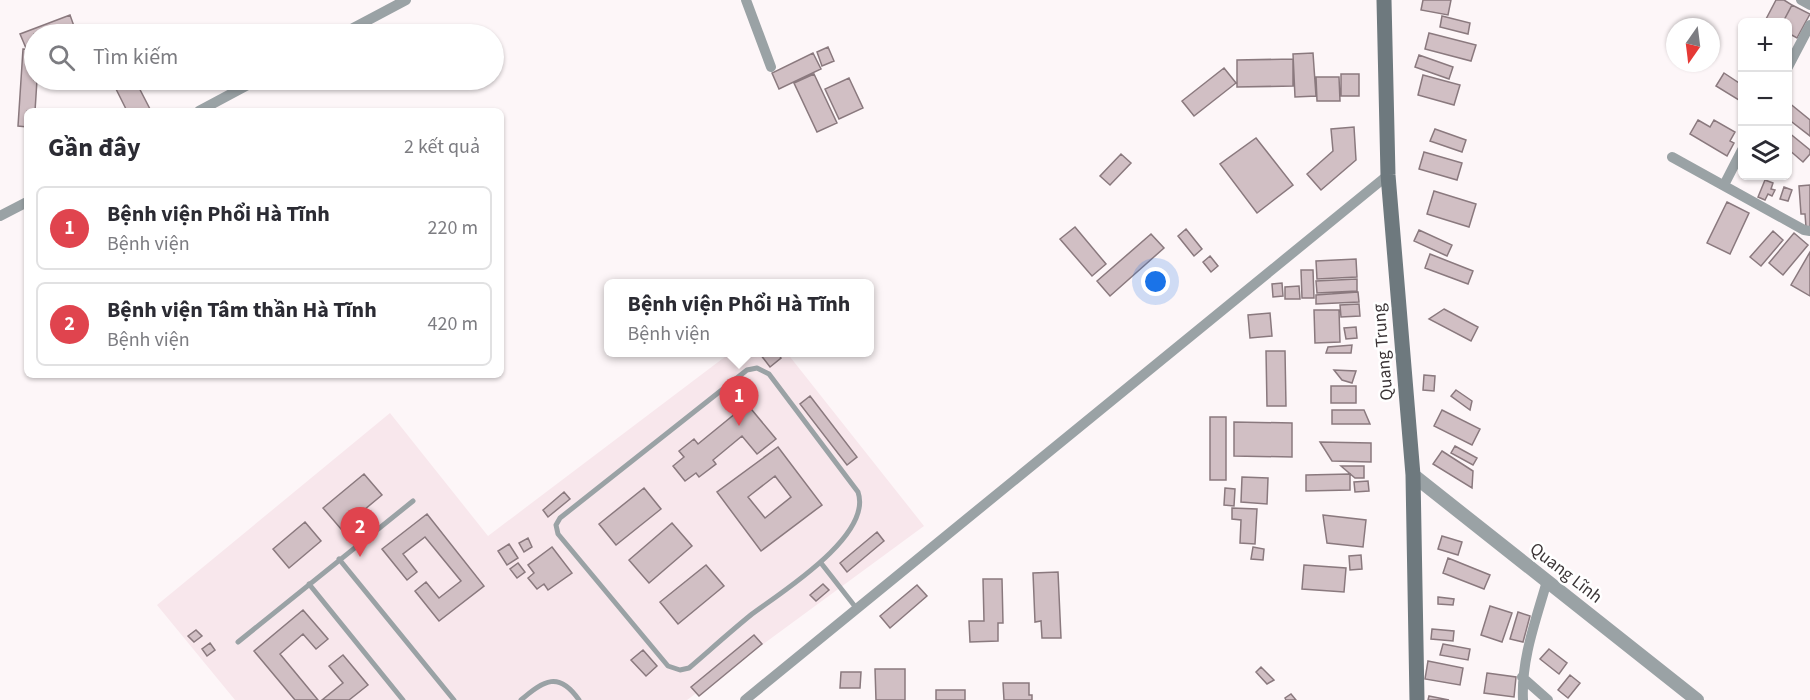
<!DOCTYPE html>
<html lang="vi">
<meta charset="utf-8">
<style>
:root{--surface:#fff;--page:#f7f7f7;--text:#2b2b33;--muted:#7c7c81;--line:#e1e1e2;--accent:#7c3aed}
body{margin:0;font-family:"Source Sans 3",sans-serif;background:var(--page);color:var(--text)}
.controls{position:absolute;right:18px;top:18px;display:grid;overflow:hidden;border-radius:9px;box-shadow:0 2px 4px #0004}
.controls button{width:54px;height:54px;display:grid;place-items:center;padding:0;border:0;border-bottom:2px solid var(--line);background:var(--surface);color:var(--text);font:30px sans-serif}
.compass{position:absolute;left:1666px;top:18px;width:54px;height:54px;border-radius:50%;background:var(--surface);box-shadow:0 2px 4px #0004;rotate:194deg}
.you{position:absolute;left:1156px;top:282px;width:21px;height:21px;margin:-15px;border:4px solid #fff;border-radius:50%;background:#1a73e8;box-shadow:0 0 0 9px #1a73e833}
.badge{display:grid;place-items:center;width:39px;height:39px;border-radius:50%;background:var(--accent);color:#fff;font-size:20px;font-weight:700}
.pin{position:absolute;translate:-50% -50px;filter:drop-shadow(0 2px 3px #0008)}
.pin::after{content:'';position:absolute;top:32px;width:21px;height:18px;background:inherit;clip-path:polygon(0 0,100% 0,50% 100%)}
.popup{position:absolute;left:604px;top:279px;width:270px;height:78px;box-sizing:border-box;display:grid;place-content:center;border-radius:9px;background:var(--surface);filter:drop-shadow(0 2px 4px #0005);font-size:20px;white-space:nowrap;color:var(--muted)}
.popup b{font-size:22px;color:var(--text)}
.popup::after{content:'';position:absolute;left:50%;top:100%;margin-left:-12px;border:12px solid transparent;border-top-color:var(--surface)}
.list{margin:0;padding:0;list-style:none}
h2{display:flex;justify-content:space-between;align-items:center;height:78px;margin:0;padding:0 24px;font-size:26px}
h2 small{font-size:20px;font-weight:400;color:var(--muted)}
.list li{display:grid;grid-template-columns:39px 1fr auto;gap:18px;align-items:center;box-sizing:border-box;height:84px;margin:0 12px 12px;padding:0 12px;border:2px solid var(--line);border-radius:9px}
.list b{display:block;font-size:22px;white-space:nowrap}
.list p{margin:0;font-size:20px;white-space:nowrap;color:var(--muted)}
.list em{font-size:20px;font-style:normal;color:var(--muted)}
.icon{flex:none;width:33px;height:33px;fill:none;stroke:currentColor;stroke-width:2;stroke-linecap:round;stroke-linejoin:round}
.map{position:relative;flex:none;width:1810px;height:700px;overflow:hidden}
.search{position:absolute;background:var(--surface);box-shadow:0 2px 4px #0004;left:24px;top:24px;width:480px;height:66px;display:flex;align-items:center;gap:15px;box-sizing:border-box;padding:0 21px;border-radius:33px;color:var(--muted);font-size:22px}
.panel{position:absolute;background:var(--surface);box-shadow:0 2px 4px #0004;left:24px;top:108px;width:480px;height:270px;border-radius:9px}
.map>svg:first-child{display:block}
.built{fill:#f8e7ec}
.building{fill:#d1bfc4;stroke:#8a797e;stroke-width:1.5;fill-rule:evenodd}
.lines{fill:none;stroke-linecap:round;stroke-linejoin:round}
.service{stroke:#9aa2a5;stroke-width:5}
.minor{stroke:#9aa2a5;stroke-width:10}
.tertiary{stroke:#9aa2a5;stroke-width:14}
.secondary{stroke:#6e797e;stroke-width:15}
.labels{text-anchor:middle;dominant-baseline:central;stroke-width:5;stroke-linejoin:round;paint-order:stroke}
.street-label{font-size:18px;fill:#3b3436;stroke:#fff}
</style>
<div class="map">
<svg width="1810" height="700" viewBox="0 0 1810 700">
<rect width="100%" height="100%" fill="#fdf6f8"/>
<path class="built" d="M730,353H787L924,526L687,700H235L157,605L390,413L488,536Z"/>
<path class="building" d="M1423,0H1451L1448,15L1421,10Z
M1776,0H1784L1792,5L1783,22H1768L1765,21Z
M1792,5L1810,14L1797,38L1788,33V22H1783Z
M70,15L75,29L62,34H34V45L26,48L20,34Z
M1442,16L1470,23L1468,34L1440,27Z
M1429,33L1476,45L1471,61L1425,49Z
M828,47L834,61L822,66L817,52Z
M23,49L34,50V80H37L35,111H27V127L18,126Z
M813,53L821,69L779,89L772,73Z
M1313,53L1316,96L1295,97L1293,54Z
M1419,55L1453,67L1449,79L1415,67Z
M1293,59V86L1237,87V60Z
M1224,68L1236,83L1194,116L1182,101Z
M1724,73L1742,85V102L1716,86Z
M814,74L837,123L817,132L794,83Z
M1341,74H1359V96H1341Z
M1423,75L1460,85L1454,105L1418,95Z
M1316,77H1339L1340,101H1317Z
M849,78L863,108L839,119L825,89Z
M115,80H135L151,111H127L112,81Z
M1788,102L1810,120V136L1788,119Z
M1698,120L1710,127L1714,120L1735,132L1730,141L1734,143L1727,156L1690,134Z
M1354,127L1356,160L1321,190L1307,174L1333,151L1331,129Z
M1435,129L1466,140L1462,152L1430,141Z
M1788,132L1810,150V154L1803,162L1788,149Z
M1256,138L1293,185L1257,213L1220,164Z
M1424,152L1462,163L1457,180L1419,169Z
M1121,154L1131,163L1110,185L1100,176Z
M1765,180L1773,183L1771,189L1775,190L1772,196L1768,194L1765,200L1758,197Z
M1810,185V227H1806L1805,214H1801L1799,186Z
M1784,187L1792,190L1788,201L1780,199Z
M1434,191L1476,204L1469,227L1427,214Z
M1727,202L1749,213L1730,254L1707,243Z
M1075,227L1106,264L1092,276L1060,239Z
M1186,229L1202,249L1194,256L1178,236Z
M1419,230L1452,245L1447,256L1414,241Z
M1773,231L1783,240L1761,266L1750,257Z
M1794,233L1808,245L1783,275L1769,263Z
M1151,234L1164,248L1110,296L1097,281Z
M1810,252V296L1791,285Z
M1430,254L1473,271L1468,284L1425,268Z
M1210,256L1218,266L1211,272L1203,262Z
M1356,259L1357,277L1317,279L1316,261Z
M1301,270H1313L1314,298H1302Z
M1357,279V291L1317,293L1316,281Z
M1282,283L1283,296L1273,297L1272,284Z
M1299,286L1300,299H1285V287Z
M1358,292L1359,302L1316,304V295Z
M1359,304L1360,316L1341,317L1340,305Z
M1444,309L1478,327L1471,341L1429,319Z
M1314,310H1339L1340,342L1315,343Z
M1270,313L1272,336L1250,338L1248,315Z
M1356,327L1357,338L1346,339L1344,328Z
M1352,345L1351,353H1326L1328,347Z
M1266,351H1285L1286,406H1267Z
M761,352H777L781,358L770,367L760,354Z
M1334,370L1356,371L1352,383L1342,380Z
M1424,375L1435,376L1434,391L1423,390Z
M1331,386H1356V403H1331Z
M1456,390L1472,401L1470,410L1451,396Z
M810,396L857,457L847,465L800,404Z
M747,404L776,439L757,454L742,436L713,460L716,464L699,477L696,473L685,481L673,466L684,457L679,451L694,439L698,444Z
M1332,410H1364L1370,424H1332Z
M1442,410L1480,429L1472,445L1434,426Z
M1210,417H1226V480H1210Z
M1234,422L1292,423V457L1234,456Z
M1320,442L1371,443V462L1332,461Z
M1455,446L1477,458L1473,465L1451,453Z
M778,447L822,505L761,551L717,492ZM775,476L791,497L765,518L748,497Z
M1442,451L1473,471L1472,488L1433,464Z
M1341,466H1364V478H1355Z
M364,474L382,495L341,529L323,508Z
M1350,474V490L1306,491V475Z
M1242,477L1268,478L1267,504L1241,502Z
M1368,481L1369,491L1355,492L1354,482Z
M644,488L661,509L616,545L599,524Z
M1225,488L1235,489L1234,506L1224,505Z
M564,492L570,499L548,517L543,510Z
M1232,508L1257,509L1255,544L1240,543L1241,520L1232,519Z
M427,514L484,586L439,621L415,591L426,582L439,598L461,581L425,537L403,554L417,572L407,580L382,549Z
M1323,515L1366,520L1363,547L1327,543Z
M305,522L321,541L289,568L273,549Z
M672,523L692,546L649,583L629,560Z
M877,532L884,541L847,572L840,563Z
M1442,536L1462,542L1458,555L1438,549Z
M528,538L532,547L524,552L519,543Z
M509,544L518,558L507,565L498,551Z
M552,547L572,573L548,590L544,584L537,589L528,578L534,573L528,565Z
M1253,547L1264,549L1263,560L1251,559Z
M1361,555L1362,569L1350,570L1349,556Z
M1448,558L1490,575L1484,589L1443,573Z
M518,563L525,572L517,578L510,569Z
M706,565L724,586L678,624L660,602Z
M1304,565L1346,568L1344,592L1302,589Z
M1058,572L1061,638H1042L1041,621L1035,622L1033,573Z
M983,579H1002L1003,623H998V641L970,642L969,621H984Z
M823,584L829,590L816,601L810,595Z
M917,585L927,596L890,628L880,616Z
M1438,597L1454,599L1453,605L1438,604Z
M1490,606L1512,613L1502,642L1481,635Z
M303,610L328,639L316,649L303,634L280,654L318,700H295L254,651Z
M1518,612L1530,616L1523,642L1510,639Z
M1432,629L1454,631L1453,641L1431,639Z
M196,630L202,636L194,642L188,636Z
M754,635L762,644L699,696L691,687Z
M210,643L215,650L207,656L202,649Z
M1443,644L1470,649L1468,660L1440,655Z
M1549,649L1567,663L1559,674L1540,659Z
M643,650L657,666L646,676L631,660Z
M343,655L368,685L349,700H322L343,683L329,666Z
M1428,661L1463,668L1460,685L1425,679Z
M1261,667L1274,680L1267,684L1256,672Z
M875,669H905V700H876Z
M841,672H861L860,688H840Z
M1487,673L1516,677L1514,697L1484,693Z
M1570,675L1580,683L1568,698L1558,690Z
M1003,683H1029V695H1032V700H1004Z
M936,690H965V700H936Z
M1291,694L1296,700H1286L1285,698Z
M1429,696L1449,700H1428Z"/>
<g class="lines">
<path class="service" d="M757,368L769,374L858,492C873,535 782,592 752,614C731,631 710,650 689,668L680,670L668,666L558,534L556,525L560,518L747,370Z
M339,559L454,700
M821,563L857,609
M309,584L403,700
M238,642L413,501
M521,700C544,680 559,671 579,700"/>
<path class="minor" d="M746,0L771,67
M1801,0L1810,5
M342,34L406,0
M1788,67L1810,25
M199,111L257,80
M1672,157L1804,230L1810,231
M1724,185L1742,150
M0,216L27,202
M1522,677L1548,700
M745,700L1388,175
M1523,700C1521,659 1536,620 1547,581"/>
<path class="tertiary" d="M1413,475L1697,700"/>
<path class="secondary" d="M1384,0L1388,175L1413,475L1417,700"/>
</g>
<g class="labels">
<g class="street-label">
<text transform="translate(1383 352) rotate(-95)">Quang Trung</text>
<text transform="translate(1566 573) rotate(38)">Quang Lĩnh</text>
</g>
</g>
</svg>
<div class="controls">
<button>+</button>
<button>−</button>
<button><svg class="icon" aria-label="layers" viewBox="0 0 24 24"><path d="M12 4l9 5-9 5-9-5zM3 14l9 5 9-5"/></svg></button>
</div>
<svg class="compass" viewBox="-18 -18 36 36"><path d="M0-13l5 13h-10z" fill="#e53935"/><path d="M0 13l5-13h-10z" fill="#7c7c81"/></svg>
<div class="you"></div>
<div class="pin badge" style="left:739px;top:426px;background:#e0444e">1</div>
<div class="popup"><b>Bệnh viện Phổi Hà Tĩnh</b>Bệnh viện</div>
<div class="pin badge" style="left:360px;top:557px;background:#e0444e">2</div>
<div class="search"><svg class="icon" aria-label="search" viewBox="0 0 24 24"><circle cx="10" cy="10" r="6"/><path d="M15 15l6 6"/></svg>Tìm kiếm</div>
<section class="panel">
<h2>Gần đây<small>2 kết quả</small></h2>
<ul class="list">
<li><span class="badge" style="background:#e0444e">1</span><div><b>Bệnh viện Phổi Hà Tĩnh</b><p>Bệnh viện</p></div><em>220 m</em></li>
<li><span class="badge" style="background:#e0444e">2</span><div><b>Bệnh viện Tâm thần Hà Tĩnh</b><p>Bệnh viện</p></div><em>420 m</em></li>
</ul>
</section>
</div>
